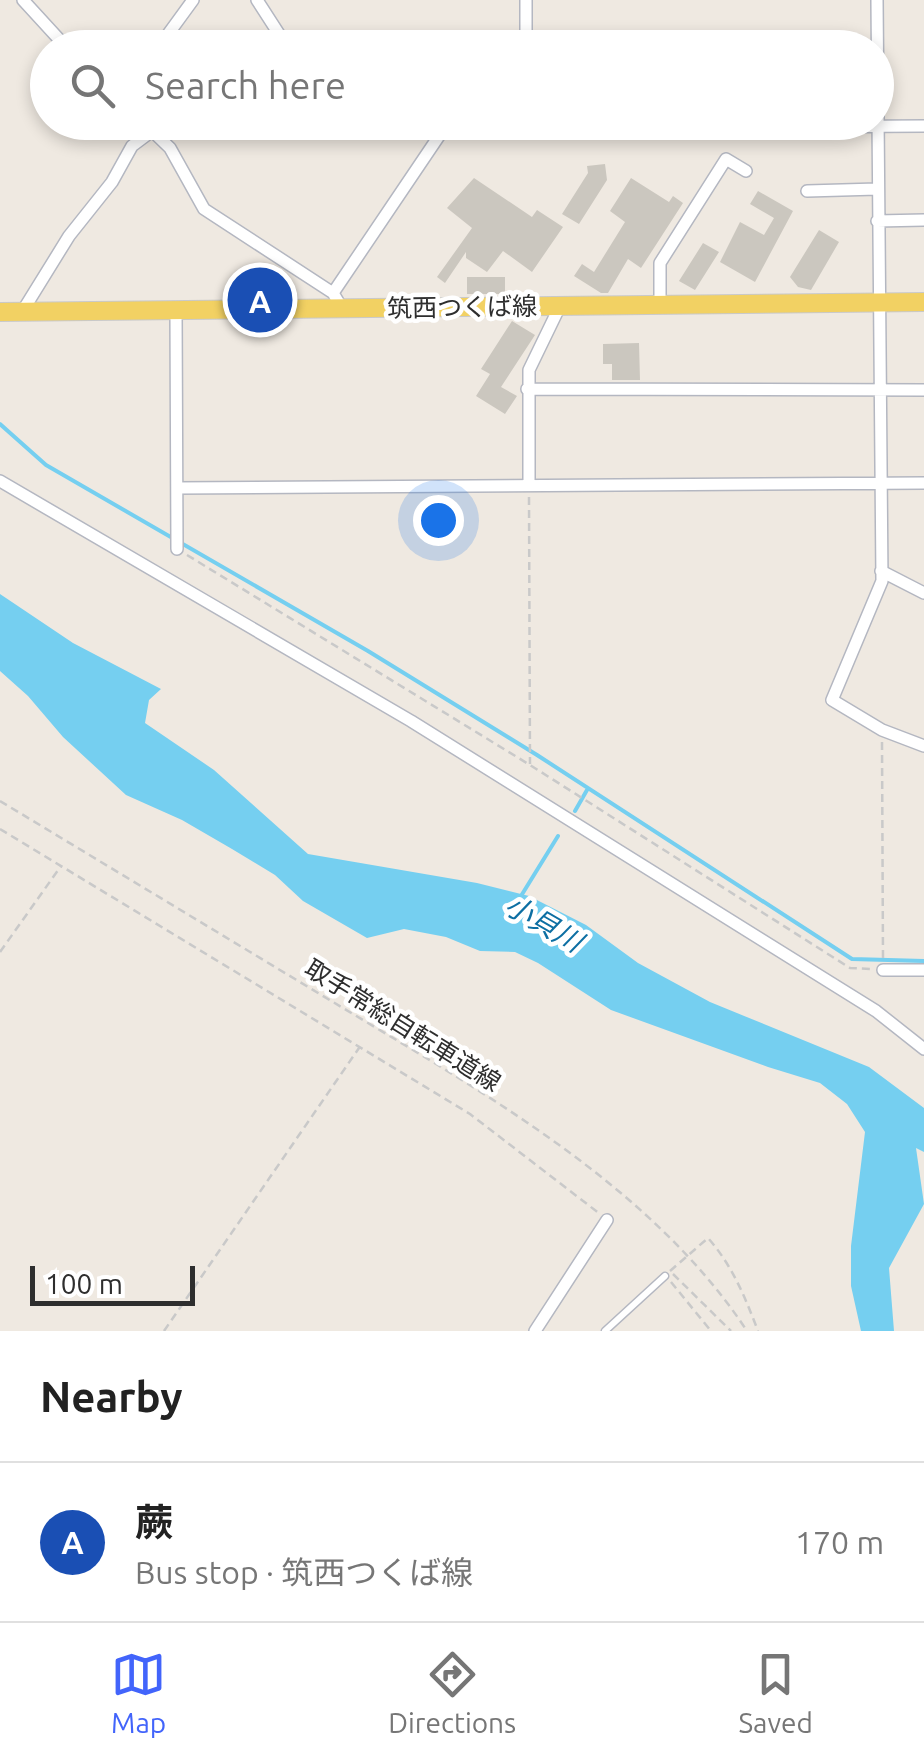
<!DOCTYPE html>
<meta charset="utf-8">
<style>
:root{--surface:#fff;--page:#f6f6f6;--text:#222;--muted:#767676;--line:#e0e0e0;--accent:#4264fb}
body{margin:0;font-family:Ubuntu,"Noto Sans JP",sans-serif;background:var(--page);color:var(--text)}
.scale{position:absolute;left:30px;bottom:25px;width:165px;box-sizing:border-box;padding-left:10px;border:5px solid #2e2e2e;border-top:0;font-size:28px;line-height:35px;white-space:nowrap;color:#2e2e2e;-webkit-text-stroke:8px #fff;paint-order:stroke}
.you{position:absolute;left:438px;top:520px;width:35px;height:35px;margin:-25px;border:8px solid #fff;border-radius:50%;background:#1a73e8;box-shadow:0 0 0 15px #1a73e833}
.badge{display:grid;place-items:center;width:65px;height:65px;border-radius:50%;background:var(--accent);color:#fff;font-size:32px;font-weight:700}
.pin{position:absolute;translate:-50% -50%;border:5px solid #fff;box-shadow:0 2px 10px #0006}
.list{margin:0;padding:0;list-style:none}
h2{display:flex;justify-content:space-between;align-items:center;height:130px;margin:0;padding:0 40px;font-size:42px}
h2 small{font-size:32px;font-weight:400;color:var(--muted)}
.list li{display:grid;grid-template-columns:65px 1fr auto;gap:30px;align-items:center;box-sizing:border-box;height:160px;padding:0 40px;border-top:2px solid var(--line)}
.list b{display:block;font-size:38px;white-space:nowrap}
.list p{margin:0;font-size:32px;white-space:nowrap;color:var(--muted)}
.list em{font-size:32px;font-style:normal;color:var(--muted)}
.icon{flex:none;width:55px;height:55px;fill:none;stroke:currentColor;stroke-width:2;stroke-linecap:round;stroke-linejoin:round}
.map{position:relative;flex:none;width:924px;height:1331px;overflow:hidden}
.search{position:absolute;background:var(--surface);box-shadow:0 5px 15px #0003;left:30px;right:30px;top:30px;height:110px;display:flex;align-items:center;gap:25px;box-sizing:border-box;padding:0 35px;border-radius:55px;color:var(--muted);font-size:38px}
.sheet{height:290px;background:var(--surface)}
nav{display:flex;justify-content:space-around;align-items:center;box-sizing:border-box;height:140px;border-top:2px solid var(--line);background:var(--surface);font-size:28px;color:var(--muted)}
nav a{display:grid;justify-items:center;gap:5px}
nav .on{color:var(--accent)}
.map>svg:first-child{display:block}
.water{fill:#75cff0}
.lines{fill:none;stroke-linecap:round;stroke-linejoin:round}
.stream{stroke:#75cff0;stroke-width:4}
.building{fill:#cbc7bf}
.lane-casing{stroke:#b4b7c1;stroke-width:9}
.street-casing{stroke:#b4b7c1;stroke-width:14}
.primary-casing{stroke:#c9c9c9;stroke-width:20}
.path{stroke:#c9c9c9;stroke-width:2.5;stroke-dasharray:8 5;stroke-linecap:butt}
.lane{stroke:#fff;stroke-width:6}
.street{stroke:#fff;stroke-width:11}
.primary{stroke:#f2d163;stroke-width:18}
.labels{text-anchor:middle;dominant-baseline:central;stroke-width:9;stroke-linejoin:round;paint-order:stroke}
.street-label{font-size:25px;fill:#2e2e2e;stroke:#fff}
.water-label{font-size:28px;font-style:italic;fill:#0d6fa3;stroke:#fff}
</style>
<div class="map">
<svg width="924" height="1331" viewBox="0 0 924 1331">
<rect width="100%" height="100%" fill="#efe9e1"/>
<path class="water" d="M0,594L73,643L161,689L149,700L145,723L214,770L308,854L477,883L529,896L586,925L638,963L710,1002L869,1067L924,1108V1152L916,1148L924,1204L889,1268L894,1331H861L851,1286V1246L865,1132L847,1104L820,1083L768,1067L611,1010L538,963L515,952L480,951L446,937L404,929L367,938L303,901L275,875L232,849L182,820L126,795L63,737L28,696L0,671Z"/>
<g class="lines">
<path class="stream" d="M0,424L46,465L368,651L537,755L852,959L924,961
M575,811L587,790
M521,896L558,836"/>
</g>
<path class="building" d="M605,164L607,180L579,224L562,214L588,173L587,166Z
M474,178L532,217L537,210L563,227L532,272L503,251L487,272L466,258V252L445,283L437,277L472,228L447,208Z
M631,178L669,202L673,196L683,203L641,268L628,259L608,293H601L574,276L582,264L594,272L625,222L610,211Z
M758,191L793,211L755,282L720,262L740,222L764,235L774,218L750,204Z
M819,230L839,242L811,290L798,287L790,277Z
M703,243L719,252L695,290L679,281Z
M467,277H505V294H467Z
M512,321L535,335L501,387L517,396L505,414L476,396L490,374L481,369Z
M639,343L640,380H612V364H603V344Z"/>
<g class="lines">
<g class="lane-casing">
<path id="lane" d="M605,1331L665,1276"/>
</g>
<g class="street-casing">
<path id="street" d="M23,0L67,48
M257,0L288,48
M526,0V48
M877,0L882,581L832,700L882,730L924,746
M158,48L193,0
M143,122L170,148L204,209L333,293L342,308
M338,122L346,130L924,126
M807,191L877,189
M877,221L924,220
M333,293L443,130
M660,305V263L726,159L746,171
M176,310L177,549
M22,312L69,236L112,182L132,146L152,131
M527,389L924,390
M0,481L411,721L876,1011L924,1049
M529,485V370L560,306
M177,488L924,483
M881,571L924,593
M883,970H924
M535,1331L607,1220"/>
</g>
<g class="primary-casing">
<path id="primary" d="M0,312L924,302"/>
</g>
<path class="path" d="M529,497L530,764
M187,555L530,765L850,968L871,969
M882,742L883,959
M0,801C111,868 222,935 333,1002C479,1090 651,1185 747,1331
M0,829L470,1114L600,1214
M0,952L61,866
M670,1271L708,1238C732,1265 745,1297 758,1331
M673,1274L731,1331
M671,1282L711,1331
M164,1331L359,1048"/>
<use href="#lane" class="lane"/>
<use href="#street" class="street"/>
<use href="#primary" class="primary"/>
</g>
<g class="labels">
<g class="street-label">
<text transform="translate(462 307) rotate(-1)">筑西つくば線</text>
<text transform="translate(403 1025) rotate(32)">取手常総自転車道線</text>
</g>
<g class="water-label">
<text transform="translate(544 923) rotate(30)">小貝川</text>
</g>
</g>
</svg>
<div class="scale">100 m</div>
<div class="you"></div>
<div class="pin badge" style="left:260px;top:300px;background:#1a4fb4">A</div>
<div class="search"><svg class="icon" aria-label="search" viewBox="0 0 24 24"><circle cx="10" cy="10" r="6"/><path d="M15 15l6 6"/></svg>Search here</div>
</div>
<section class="sheet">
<h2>Nearby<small></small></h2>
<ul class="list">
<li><span class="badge" style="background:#1a4fb4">A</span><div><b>蕨</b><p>Bus stop · 筑西つくば線</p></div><em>170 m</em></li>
</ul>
</section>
<nav>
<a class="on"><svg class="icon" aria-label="map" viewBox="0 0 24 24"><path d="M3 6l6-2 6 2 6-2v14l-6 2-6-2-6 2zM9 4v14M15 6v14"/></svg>Map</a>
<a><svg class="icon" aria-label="directions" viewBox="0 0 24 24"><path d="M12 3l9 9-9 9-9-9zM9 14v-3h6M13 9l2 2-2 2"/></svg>Directions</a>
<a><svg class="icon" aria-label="saved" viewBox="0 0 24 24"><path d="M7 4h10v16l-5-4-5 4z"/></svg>Saved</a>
</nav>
